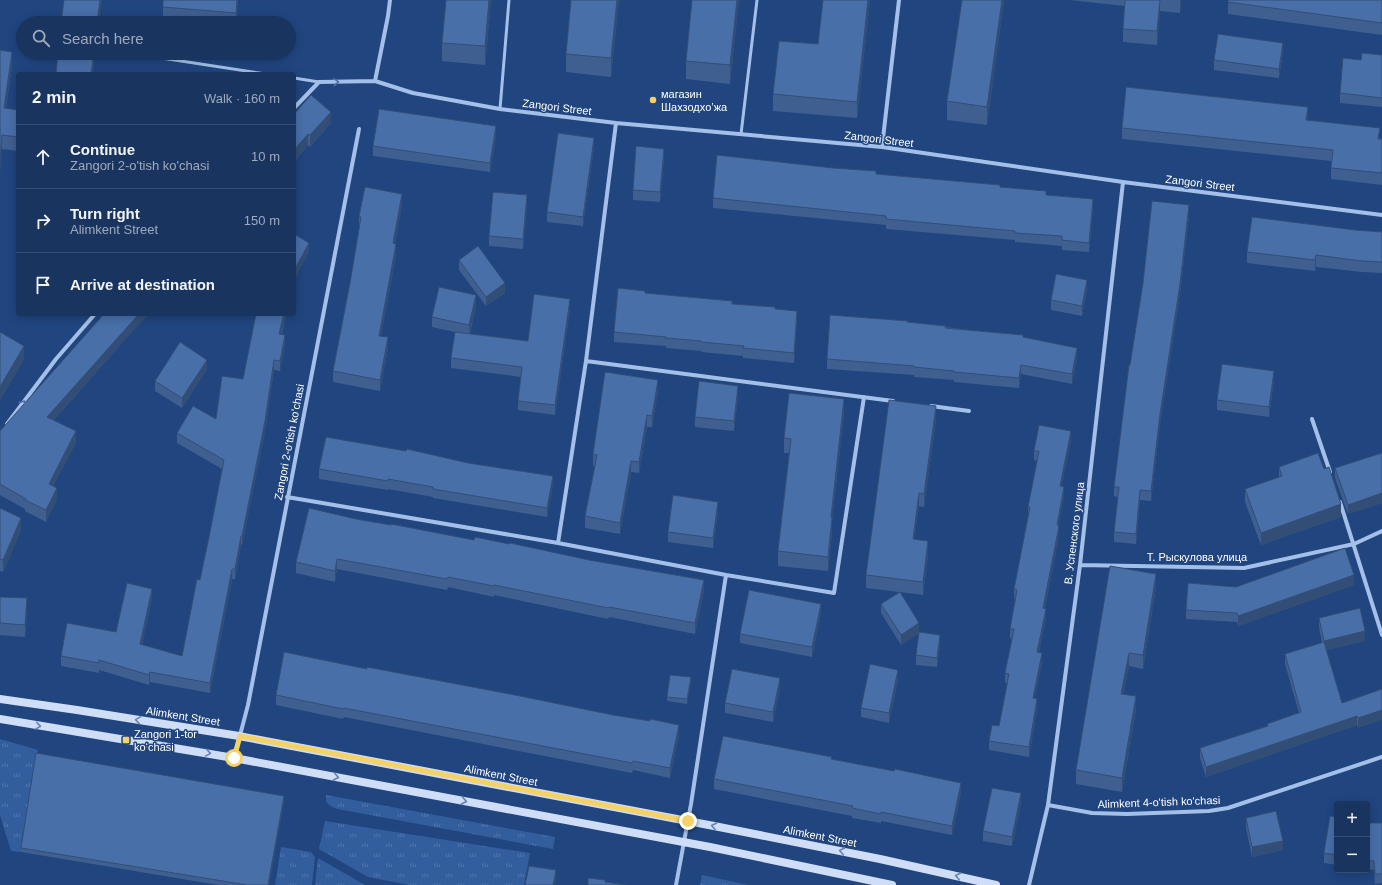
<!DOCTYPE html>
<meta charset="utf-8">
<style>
:root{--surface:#18345f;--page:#253f68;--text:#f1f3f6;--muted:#9faabd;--line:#364f74}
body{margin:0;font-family:Helvetica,sans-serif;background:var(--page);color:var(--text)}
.controls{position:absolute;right:12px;bottom:12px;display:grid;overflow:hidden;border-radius:4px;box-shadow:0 2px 10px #0003}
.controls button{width:36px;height:36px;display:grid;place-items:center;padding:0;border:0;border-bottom:1px solid var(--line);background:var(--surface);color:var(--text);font:20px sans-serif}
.stop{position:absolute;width:12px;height:12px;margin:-9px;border:3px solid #f5d265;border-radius:50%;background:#fff}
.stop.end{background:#f5d265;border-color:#fff;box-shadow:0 1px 4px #0008}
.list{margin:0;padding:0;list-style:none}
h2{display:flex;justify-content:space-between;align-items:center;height:52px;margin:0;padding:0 16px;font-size:17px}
h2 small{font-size:13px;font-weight:400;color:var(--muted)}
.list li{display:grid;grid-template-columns:26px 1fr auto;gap:12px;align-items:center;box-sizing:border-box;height:64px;padding:0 16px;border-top:1px solid var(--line)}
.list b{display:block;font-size:15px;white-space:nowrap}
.list p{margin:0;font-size:13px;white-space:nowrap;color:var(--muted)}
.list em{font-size:13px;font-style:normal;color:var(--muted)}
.icon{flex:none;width:22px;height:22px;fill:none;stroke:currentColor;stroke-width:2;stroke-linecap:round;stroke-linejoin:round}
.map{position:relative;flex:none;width:1382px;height:885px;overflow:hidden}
.search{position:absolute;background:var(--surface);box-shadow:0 2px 10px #0003;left:16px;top:16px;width:280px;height:44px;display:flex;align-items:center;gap:10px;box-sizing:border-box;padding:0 14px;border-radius:22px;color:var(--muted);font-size:15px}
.panel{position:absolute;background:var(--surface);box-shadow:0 2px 10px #0003;left:16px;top:72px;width:280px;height:244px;border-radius:4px}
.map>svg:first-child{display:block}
.grass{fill:url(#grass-tufts)}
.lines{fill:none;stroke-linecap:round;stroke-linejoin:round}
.service{stroke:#a5c0e8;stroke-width:3}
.minor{stroke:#a5c0e8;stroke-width:4}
.secondary{stroke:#cfdef6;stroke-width:8}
.wall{fill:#3f5f91}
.shaded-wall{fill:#334e76}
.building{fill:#496fa9;stroke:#334e76}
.oneway{stroke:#4f70a4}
.oneway2{stroke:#6682af}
.route{stroke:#f5d265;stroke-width:5}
.poi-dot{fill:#f5d265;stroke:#20457f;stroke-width:1.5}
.labels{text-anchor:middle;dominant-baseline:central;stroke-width:3;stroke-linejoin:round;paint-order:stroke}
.poi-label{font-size:11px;fill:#fff;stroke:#20457f;text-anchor:start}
.street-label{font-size:11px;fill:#fff;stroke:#20457f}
</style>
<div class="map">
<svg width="1382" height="885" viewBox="0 0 1382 885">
<defs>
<pattern id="grass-tufts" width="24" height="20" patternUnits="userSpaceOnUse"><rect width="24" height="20" fill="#335e9d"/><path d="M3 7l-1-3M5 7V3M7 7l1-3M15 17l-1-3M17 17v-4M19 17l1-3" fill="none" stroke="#5276ac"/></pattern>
</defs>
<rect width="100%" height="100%" fill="#20457f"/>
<path class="grass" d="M0,739L38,750L21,852L11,851L0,815Z
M326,795L555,837L553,849L338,809L332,807L326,802Z
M325,821L530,853L524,885H409L368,877L319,849Z
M281,847L311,852L315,857L312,885H275Z
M318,858L365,885H315Z
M702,875L748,885H700Z"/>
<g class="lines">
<path class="service" d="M155,57L266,74
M294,78L319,82
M500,109L509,0
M741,134L757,0"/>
<path class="minor" d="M375,81L388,16L390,0
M294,108L319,82L375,81L413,93L500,109L616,123L882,147L1123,182L1382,215
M882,147L899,0
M586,361L893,401
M931,406L969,411
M1312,419L1330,472
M7,424L56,359L95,314
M287,497L558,543L726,575L834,593L864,397
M1340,502L1382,635
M558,543L586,361L616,123
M1080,565L1244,568L1354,544L1382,531
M234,758L248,705L359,129
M1048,805L1092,813L1127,814L1209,811L1228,808L1382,757
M676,885L691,804L726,575
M1029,885L1048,805L1080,565L1123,182"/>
<path class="secondary" d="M0,699L77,710L239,736L714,826L880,859L996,885
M0,719L234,758L710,847L892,885"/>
</g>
<path class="wall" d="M163,0H238L236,23L163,16Z
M491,0L485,65L442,61V43Z
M571,0H619L611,77L566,72V54Z
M739,0L730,84L686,79V61Z
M870,0L857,118L773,111V94L818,44Z
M1004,0L987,125L947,120V101Z
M1069,0H1181L1180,13L1160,11L1157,45L1123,42V29L1125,6Z
M1228,0H1382V35L1228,14Z
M0,50L12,66L6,108L18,110V151L2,149Z
M1283,52L1279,78L1214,70V60Z
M1382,55V107L1340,103V93L1361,60Z
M294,114L331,123L310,147L308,145L294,162Z
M1308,120L1382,139V185L1331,179V161L1122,139V128Z
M496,136L490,172L373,156V146Z
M594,147L583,226L547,222V212Z
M664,158L660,202L633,200V190Z
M833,168L876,174L1000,187L1046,195L1093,208L1089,252L1062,250V246L1015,242V240L886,229V225L713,208V198Z
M402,205L395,243L396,255L381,336L388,348L380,391L333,382V371L350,283L360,228L359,227V216Z
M527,205L523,249L489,246V236Z
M1189,215L1180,294L1160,424L1151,501L1140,500L1136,544L1114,542V532L1118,497L1114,496V487L1130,365Z
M1355,230L1382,232V273L1362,272L1316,267L1315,271L1247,263V252Z
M459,260L505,293L486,306L459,270Z
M1087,290L1082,316L1051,310V300Z
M645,293L775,309L797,320L794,363L743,358V356L701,352V351L666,348V346L614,342V332Z
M476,305L470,334L528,341L570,309L555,415L518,410V401L521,377L451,368V358L459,333L432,327V317Z
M256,314H286L282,334L285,344L280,371L274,370L265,431L242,545H241L235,579H232L210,693L150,682L149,685L99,670V673L61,666V656L116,632L152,598L142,645L182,656L200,580L209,537L222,469L177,443V433L216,419L243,379Z
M908,322L1023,337L1077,358L1072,384L1021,374L1019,388L954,382V380L914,377V375L827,369V359Z
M123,342L54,420L76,443L53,486L57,499L46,522L25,511V509L0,495V431Z
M207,369L182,408L155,391V381Z
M1274,380L1269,417L1217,410V400Z
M658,391L652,427H647L639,473L631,472L620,534L585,528V516L595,466H593V454Z
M738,396L734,431L695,427V417Z
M844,413L832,521V532L828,571L778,566V551L789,453H784V438Z
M936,420L924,507L919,506L914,539L928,555L923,595L900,592L919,632L940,644L937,667L916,665V655L919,633L901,645L881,613V604L899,592L866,588V575Z
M1071,440L1061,486L1064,496L1058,526L1059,536L1045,608L1046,618L1039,653L1042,663L1034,699L1037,709L1029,757L989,750V741L999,726L1008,683H1005V673L1012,639L1010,638V629L1016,599H1014V589L1028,517V507L1037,461L1034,460V451Z
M1382,453V503L1348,514L1335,478V468Z
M1279,467L1341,517L1261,545L1245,502V489L1279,478Z
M319,469L553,485L547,517L433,498V497L388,489V490L319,479Z
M0,508L21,530L3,572L0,571Z
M718,512L713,548L668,542V532Z
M356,519L704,591L695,634L609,617L608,619L494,595V597L448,587L447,590L337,569L335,582L296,573V562Z
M1354,585L1238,626L1237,622L1186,619V610L1236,587Z
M1156,587L1143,669L1129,666L1123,694L1136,710L1122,792L1076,784V770Z
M0,597L27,611L25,637L0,635Z
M821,613L812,657L740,643V634Z
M1319,618L1365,641L1326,650L1342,703L1382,689L1358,728L1357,725L1206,777L1200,758V748L1267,726V724L1299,713L1285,664V654L1322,643L1319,627Z
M898,680L889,723L861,717V708Z
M691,682L687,704L667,701V697Z
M780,688L773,722L725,713V703Z
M276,695L679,735L670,778L633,770L632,773L344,717L343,719L276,705Z
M832,759L961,792L952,835L881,821V823L852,818V816L714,789V779Z
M284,801L269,885H218L21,852V848Z
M1021,803L1012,846L983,841V831Z
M1337,817V865L1324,863V853Z
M1246,818L1283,850L1252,857L1246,828Z
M1367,823H1382V883L1375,884L1374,870L1367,869Z"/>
<path class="shaded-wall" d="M100,0H102L99,23H97Z
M237,0H238L236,23V13Z
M489,0H491L485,65V46Z
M617,0H619L611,77V58Z
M737,0H739L730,84V65Z
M868,0H870L857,118V102Z
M1002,0H1004L987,125V107Z
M1160,0V11L1157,45V31Z
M1180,0H1181L1180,13Z
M1283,43V52L1279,78V69Z
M12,52V66L4,122V108Z
M94,53H95L93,74H91Z
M1308,107V118L1306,131V120Z
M331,112V123L310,147V135Z
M496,126V136L490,172V163Z
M308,134V145L294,162V150Z
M2,135V149L0,175V161Z
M594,138V147L583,226V217Z
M664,149V158L660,202V192Z
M402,194V205L393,254V243Z
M527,195V205L523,249V239Z
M1093,199V208L1089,252V243Z
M1189,205V215L1180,294L1160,424L1151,501V491L1160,414Z
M309,243V252L296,277L294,283V274L296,267Z
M396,244V255L379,347V336Z
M1316,255V267L1315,271V260Z
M1087,280V290L1082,316V306Z
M505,283V293L486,306V297Z
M476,295V305L469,335V325Z
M570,299V309L555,415V405Z
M797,311V320L794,363V353Z
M139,314H149L123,342L47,428V417Z
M284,314H286L279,343V334Z
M285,335V344L280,371V361Z
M388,337V348L380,391V380Z
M24,346V360L0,401V387Z
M1077,348V358L1072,384V374Z
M207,360V369L182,408V398Z
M274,360V370L265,431L242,545V536Z
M1021,365V374L1019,388V378Z
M1274,371V380L1269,417V407Z
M658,380V391L652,427V416Z
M738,386V396L734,431V421Z
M844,399V413L832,521V532L828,571V557L831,517Z
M936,406V420L924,507V494Z
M647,415V427L639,473V462Z
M76,431V443L49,495V484Z
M1071,431V440L1060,496V486Z
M631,461V472L620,534V523Z
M553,476V485L547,517V508Z
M1064,487V496L1057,535V525Z
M57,488V499L46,522V510Z
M1140,490V500L1136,544V534Z
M919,493V506L913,552V539Z
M1382,493V503L1348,514V505Z
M718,502V512L713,548V538Z
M1341,504V517L1261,545V533Z
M21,518V530L3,572V560Z
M1059,526V536L1043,618V608Z
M241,536V545L235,579V569Z
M928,541V555L923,595V582Z
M337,559V569L335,582V571Z
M232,569V579L210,693V683Z
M1156,574V587L1143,669V655Z
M1354,575V585L1238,626V616Z
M704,580V591L695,634V623Z
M152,589V598L140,654V644Z
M27,598V611L25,637V625Z
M821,604V613L812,657V647Z
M1046,609V618L1037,662V652Z
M919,623V633L901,645V635Z
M1365,631V641L1324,650V641Z
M940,635V644L937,667V658Z
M1042,653V663L1033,708V698Z
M1129,653V666L1121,708V694Z
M898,670V680L889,723V713Z
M150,672V682L149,685V675Z
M691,677V682L687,704V699Z
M780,678V688L773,722V712Z
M1136,696V710L1122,792V778Z
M1037,699V709L1029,757V747Z
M1382,710V720L1358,728V718Z
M1357,716V725L1206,777V767Z
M679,725V735L670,778V768Z
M961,783V792L952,835V826Z
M1021,793V803L1012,846V837Z
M284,796V801L269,885H268Z
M1283,841V850L1252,857V847Z
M556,870V880L555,885H553Z"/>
<path class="building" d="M64,0H100L97,23H61Z
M163,0H237L236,13L163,7Z
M446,0H489L485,46L442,43Z
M571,0H617L611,58L566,54Z
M692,0H737L730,65L686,61Z
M823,0H868L857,102L773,94L779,41L818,44Z
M962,0H1002L987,107L947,101Z
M1125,0H1160L1157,31L1123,29Z
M1228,0H1382V23L1228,2Z
M1218,34L1283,43L1279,69L1214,60Z
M0,50L12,52L4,108L18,110V137L2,135L0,161Z
M58,53H94L91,74H56Z
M1362,53L1382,55V98L1340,93L1343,58L1361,60Z
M1126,87L1308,107L1306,120L1380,128L1378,139H1382V173L1331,168L1333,150L1122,128Z
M311,95L331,112L310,135L308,134L294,150V114Z
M379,109L496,126L490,163L373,146Z
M558,133L594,138L583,217L547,212Z
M636,146L664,149L660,192L633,190Z
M717,155L833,168L876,171V174L1000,185V187L1046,191V195L1093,199L1089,243L1062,240V236L1015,233V231L886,219V216L713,198Z
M365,187L402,194L393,243L396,244L379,336L388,337L380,380L333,371L350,283L361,217L359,216Z
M493,192L527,195L523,239L489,236Z
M1152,201L1189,205L1180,284L1160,414L1151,491L1140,490L1136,534L1114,532L1119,487H1114L1129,365H1130L1143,283Z
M1252,217L1355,230L1382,232V262L1362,261L1316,255L1315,260L1247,252Z
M294,234L309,243L296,267L294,274Z
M478,246L505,283L486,297L459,260Z
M1056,274L1087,280L1082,306L1051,300Z
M439,287L476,295L469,325L432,317Z
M618,288L645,291V293L732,301V304L775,307V309L797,311L794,353L743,348L744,346L701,342V341L666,338V337L614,332Z
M534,294L570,299L555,405L518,401L522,367L451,358L455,332L528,341Z
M104,314H139L47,417L76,431L49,484L57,488L46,510L25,500L26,499L0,484V431Z
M256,314H284L279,334L285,335L280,361L274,360L265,421L242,536H241L235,569H232L210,683L150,672L149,675L99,660V663L61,656L67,623L116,632L127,583L152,589L140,644L182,656L197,579L200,580L209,537L224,460L177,433L193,406L216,419L222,376L243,379Z
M830,315L908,321L907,322L946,326L945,328L1023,335V337L1077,348L1072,374L1021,365L1019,378L954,372V371L914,367V366L827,359Z
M0,332L24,346L0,387Z
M180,342L207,360L182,398L155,381Z
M1222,364L1274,371L1269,407L1217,400Z
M605,372L658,380L652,416L647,415L639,462L631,461L620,523L585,516L597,455L593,454Z
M699,381L738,386L734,421L695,417Z
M789,393L844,399L831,517L832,518L828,557L778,551L791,439L784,438Z
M889,400L936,406L924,494L919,493L913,539L928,541L923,582L866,575Z
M1039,425L1071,431L1060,486L1064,487L1057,525L1059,526L1043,608L1046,609L1037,652L1042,653L1033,698L1037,699L1029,747L989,741L992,725L999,726L1009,674L1005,673L1014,629H1010L1017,590L1014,589L1030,507H1028L1039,451H1034Z
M326,437L406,451L407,449L468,463L553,476L547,508L433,489V487L388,479V481L319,469Z
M1318,453L1324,469L1329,467L1341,504L1261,533L1245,489L1282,476L1279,467Z
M1382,453V493L1348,505L1335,468Z
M673,495L718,502L713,538L668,532Z
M0,508L21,518L3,560L0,559Z
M309,508L356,519L391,525V524L474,540L475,537L509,544L510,543L589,560L704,580L695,623L609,607L608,608L494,585V586L448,577L447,579L337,559L335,571L296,562Z
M1345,548L1354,575L1238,616L1237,613L1186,610L1188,583L1236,587Z
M1110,566L1156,574L1143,655L1129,653L1121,694L1136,696L1122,778L1076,770Z
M749,590L821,604L812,647L740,634Z
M900,592L919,623L901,635L881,604Z
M0,597L27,598L25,625L0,623Z
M1360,608L1365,631L1324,641L1319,618Z
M919,632L940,635L937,658L916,655Z
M1324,642L1342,703L1382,689V710L1358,718L1357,716L1206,767L1200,748L1268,726L1267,724L1301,712L1285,654Z
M284,652L367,669V667L520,696L613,715L650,721V719L679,725L670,768L633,761L632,763L344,708L343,709L276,695Z
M870,664L898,670L889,713L861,708Z
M732,669L780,678L773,712L725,703Z
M670,675L691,677L687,699L667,697Z
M723,736L832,757L831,759L894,771L895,769L961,783L952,826L881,812V814L852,808L853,806L714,779Z
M36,753L284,796L268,885H247L21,848Z
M992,788L1021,793L1012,837L983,831Z
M1276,811L1283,841L1252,847L1246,818Z
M1330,816L1337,817V855L1324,853Z
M1367,823H1382V874H1375L1374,861L1367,860Z
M529,866L556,870L553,885H525Z
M588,878L605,880V882L626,885H588Z"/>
<defs><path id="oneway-chevron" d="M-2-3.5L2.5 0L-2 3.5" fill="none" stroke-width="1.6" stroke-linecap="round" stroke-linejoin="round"/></defs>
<g class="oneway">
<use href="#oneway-chevron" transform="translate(336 82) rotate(-2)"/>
<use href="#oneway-chevron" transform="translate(23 403) rotate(-53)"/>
</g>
<g class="oneway2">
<use href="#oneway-chevron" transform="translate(138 720) rotate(-171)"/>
<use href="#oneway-chevron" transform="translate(38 726) rotate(9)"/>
<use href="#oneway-chevron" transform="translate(208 753) rotate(9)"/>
<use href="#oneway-chevron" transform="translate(336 777) rotate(11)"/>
<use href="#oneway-chevron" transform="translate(464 801) rotate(11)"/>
<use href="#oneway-chevron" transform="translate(714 826) rotate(-169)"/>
<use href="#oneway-chevron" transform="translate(842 851) rotate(-169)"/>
<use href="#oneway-chevron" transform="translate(958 876) rotate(-167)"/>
</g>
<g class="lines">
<path class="route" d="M234,758L240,736L688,821"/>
</g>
<g class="poi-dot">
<circle cx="653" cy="100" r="4"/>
<rect x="122" y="736" width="8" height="8" rx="2"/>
</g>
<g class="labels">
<g class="poi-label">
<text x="661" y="94">магазин<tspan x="661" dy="13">Шахзодхо’жа</tspan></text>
<text x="134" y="734">Zangori 1-tor<tspan x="134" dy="13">ko‘chasi</tspan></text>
</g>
<g class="street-label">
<text transform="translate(557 107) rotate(7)">Zangori Street</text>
<text transform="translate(879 139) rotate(7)">Zangori Street</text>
<text transform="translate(1200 183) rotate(7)">Zangori Street</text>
<text transform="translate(289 442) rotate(-79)">Zangori 2-o'tish ko'chasi</text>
<text transform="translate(1074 533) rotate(-83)">В. Успенского улица</text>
<text x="1197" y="557">Т. Рыскулова улица</text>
<text transform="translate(183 716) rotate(9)">Alimkent Street</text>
<text transform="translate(501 775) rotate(11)">Alimkent Street</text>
<text transform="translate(1159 802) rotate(-2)">Alimkent 4-o'tish ko'chasi</text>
<text transform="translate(820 836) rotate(11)">Alimkent Street</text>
</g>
</g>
</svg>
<div class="controls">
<button>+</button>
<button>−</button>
</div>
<div class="stop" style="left:234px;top:758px"></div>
<div class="stop end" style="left:688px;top:821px"></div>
<div class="search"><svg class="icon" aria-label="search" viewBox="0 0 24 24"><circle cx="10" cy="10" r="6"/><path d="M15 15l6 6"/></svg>Search here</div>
<section class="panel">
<h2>2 min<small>Walk · 160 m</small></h2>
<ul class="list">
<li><svg class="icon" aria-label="ahead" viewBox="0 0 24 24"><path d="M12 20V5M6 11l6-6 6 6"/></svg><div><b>Continue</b><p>Zangori 2-o'tish ko'chasi</p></div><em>10 m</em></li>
<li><svg class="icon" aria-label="right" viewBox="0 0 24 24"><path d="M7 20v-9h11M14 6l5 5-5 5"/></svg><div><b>Turn right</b><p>Alimkent Street</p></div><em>150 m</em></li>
<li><svg class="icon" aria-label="arrive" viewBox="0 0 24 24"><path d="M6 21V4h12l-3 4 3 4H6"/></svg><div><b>Arrive at destination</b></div></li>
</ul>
</section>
</div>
